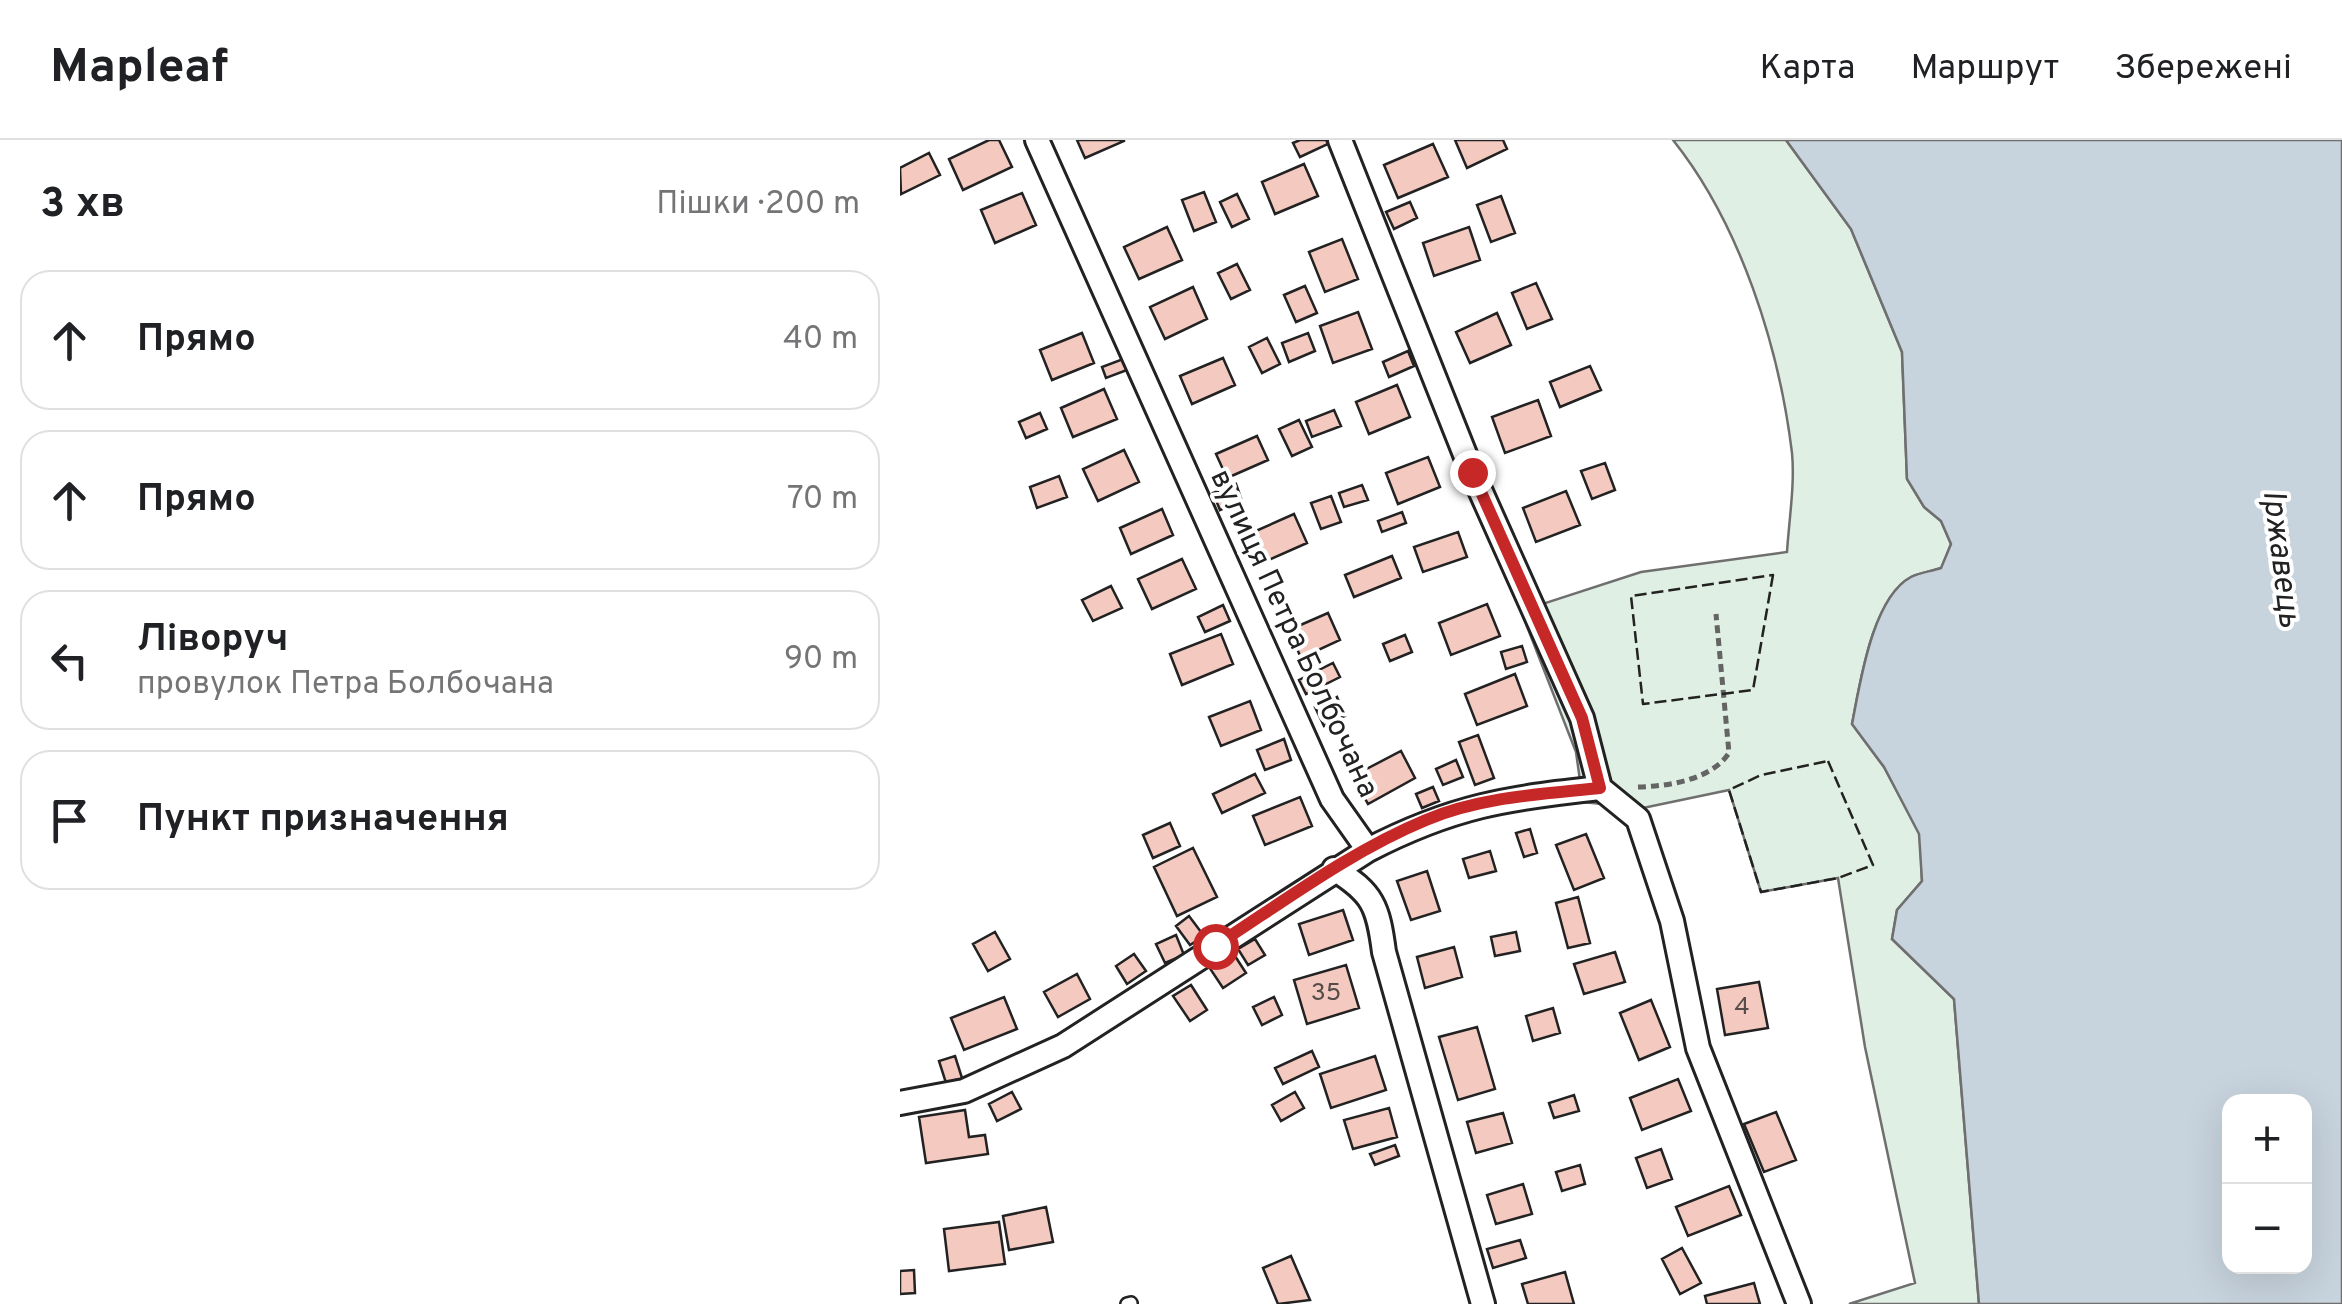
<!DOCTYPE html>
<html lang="uk">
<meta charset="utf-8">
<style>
:root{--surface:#fff;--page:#f2f2f2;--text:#202124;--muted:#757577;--line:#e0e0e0}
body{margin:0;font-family:Overpass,sans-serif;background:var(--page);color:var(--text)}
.controls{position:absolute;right:30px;bottom:30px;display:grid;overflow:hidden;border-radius:20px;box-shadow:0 10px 40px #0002}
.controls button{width:90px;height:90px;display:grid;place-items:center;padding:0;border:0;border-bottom:2px solid var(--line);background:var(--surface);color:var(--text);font:50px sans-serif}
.stop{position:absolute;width:30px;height:30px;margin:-22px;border:8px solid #c62828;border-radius:50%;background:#fff}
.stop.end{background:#c62828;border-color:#fff;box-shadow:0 2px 10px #0008}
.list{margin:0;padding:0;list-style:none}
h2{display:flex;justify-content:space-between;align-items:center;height:130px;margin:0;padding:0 40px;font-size:42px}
h2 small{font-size:32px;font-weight:400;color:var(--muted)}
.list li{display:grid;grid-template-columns:65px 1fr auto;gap:30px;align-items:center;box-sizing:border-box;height:140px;margin:0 20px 20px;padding:0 20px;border:2px solid var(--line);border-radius:30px}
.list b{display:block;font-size:38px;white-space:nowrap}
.list p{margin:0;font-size:32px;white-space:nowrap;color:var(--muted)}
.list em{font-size:32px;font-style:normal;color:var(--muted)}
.icon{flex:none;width:55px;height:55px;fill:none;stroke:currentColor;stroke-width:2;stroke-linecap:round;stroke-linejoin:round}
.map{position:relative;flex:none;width:1442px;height:1164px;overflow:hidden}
header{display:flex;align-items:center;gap:60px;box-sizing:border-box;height:140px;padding:0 50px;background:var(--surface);border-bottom:2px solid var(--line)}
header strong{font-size:48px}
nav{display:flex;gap:55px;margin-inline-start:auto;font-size:35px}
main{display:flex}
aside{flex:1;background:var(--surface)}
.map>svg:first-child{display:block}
.green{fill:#e0efe3;stroke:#6f6f6f;stroke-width:2.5}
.water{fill:#c7d3dd;stroke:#6f6f6f;stroke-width:2.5;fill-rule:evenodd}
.building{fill:#f3c9c0;stroke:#222;stroke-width:2.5}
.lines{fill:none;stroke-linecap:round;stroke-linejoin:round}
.lane-casing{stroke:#222;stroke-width:16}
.street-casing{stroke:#222;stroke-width:28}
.path{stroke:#646464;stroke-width:5;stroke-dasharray:8 5;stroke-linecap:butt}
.lane{stroke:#fff;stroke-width:11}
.street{stroke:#fff;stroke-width:22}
.fence{stroke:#222;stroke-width:2.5;stroke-dasharray:12 5;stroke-linecap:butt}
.route{stroke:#c62828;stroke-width:12}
.labels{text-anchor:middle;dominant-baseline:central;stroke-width:8;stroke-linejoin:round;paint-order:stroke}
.number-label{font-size:25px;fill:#564c4a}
.street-label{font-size:30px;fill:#222;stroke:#fff}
.water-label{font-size:32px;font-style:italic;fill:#222;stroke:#fff}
</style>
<header>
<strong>Mapleaf</strong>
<nav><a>Карта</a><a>Маршрут</a><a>Збережені</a></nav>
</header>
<main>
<aside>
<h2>3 хв<small>Пішки · 200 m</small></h2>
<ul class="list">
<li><svg class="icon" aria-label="ahead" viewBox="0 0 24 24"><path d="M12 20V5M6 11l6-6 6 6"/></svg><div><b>Прямо</b></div><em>40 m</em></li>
<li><svg class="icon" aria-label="ahead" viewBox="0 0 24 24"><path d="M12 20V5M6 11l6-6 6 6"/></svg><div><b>Прямо</b></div><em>70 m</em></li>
<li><svg class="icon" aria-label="left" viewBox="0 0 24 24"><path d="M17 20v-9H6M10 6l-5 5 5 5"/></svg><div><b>Ліворуч</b><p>провулок Петра Болбочана</p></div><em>90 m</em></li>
<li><svg class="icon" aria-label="arrive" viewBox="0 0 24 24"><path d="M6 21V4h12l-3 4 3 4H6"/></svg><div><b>Пункт призначення</b></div></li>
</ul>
</aside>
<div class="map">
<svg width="1442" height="1164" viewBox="0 0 1442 1164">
<rect width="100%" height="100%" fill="#fff"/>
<path class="green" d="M773,0H886L951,89L1002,212L1007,339L1024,367L1041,381L1051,404L1042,428C1032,431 1019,433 1011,437C972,458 960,544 952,584L984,627L1020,694L1022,741L997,770L992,799L1054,859L1079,1164H949L1015,1143L965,907L938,738L861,752L829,650L743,668L683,662L676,612L621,471L741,432L887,412C889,380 895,344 892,313C879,206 840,84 773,0Z"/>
<path class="water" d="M886,0H1442V1164H1079L1054,859L992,799L997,770L1022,741L1019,694L984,627L952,584C960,544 972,458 1011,437C1019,433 1032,431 1041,428L1051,404L1041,381L1024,367L1007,339L1002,212L951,89ZM1330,962H1404V1126H1330Z"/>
<path class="building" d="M89,0H99L112,27L63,50L49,19Z
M177,0H224V1L185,18Z
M400,0H426L428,4L400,17L393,3Z
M555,0H603L607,9L567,28Z
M533,4L548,37L498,58L484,25Z
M29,13L40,35L1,54L0,28Z
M404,24L418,56L375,74L362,42Z
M304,52L316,82L294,91L282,60Z
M122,53L136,85L95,103L81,70Z
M337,54L349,79L332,87L320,62Z
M601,56L615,93L591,102L577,65Z
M510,62L517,78L494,89L486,72Z
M267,87L282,120L239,139L224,107Z
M569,87L580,120L534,136L523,103Z
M442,99L458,139L425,152L409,112Z
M337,124L350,150L331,159L318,133Z
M636,143L652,179L627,189L612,153Z
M405,146L417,173L396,182L384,155Z
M293,147L307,179L265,199L250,167Z
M458,172L472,209L433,223L420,186Z
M597,173L611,205L570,223L556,192Z
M182,193L194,223L152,240L140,210Z
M408,193L415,211L389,222L382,203Z
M367,198L380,224L362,233L349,207Z
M508,211L514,226L489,237L483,222Z
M323,218L335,245L292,264L280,236Z
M223,219L227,230L206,238L202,227Z
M690,226L701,250L660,267L650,242Z
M497,245L510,277L469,294L456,262Z
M204,249L217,279L173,297L161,268Z
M638,260L651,296L605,313L592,277Z
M434,270L441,286L412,297L406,281Z
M140,273L147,289L126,298L119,282Z
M399,280L412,307L392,316L379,289Z
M357,296L368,320L327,338L316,314Z
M224,310L239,342L198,361L183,329Z
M528,317L540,347L498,364L486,333Z
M705,323L715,350L692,359L681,331Z
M159,336L167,357L137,368L130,347Z
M336,344L342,361L320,370L313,353Z
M462,345L468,360L444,367L439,353Z
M666,351L680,385L636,402L623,368Z
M431,356L441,382L421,389L411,363Z
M262,369L273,395L231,414L220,388Z
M502,372L506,383L482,392L478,381Z
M394,374L407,403L362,423L349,394Z
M558,392L567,417L523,432L514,407Z
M492,416L501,438L454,457L445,435Z
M282,419L296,449L252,469L238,439Z
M211,446L222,468L193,481L182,460Z
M587,464L600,496L551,515L539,483Z
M323,465L330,481L305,492L298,477Z
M428,473L440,500L401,518L389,490Z
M321,494L333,524L282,545L270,514Z
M505,495L512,512L490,521L483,504Z
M622,506L627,522L606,529L601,512Z
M433,523L440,537L406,554L399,540Z
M615,534L627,566L577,585L565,554Z
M437,557L445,576L424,586L415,567Z
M350,561L361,590L321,606L309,577Z
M578,595L594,638L575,645L559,602Z
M384,599L391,620L365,630L357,610Z
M501,611L515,638L468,664L453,636Z
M556,620L563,637L543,645L536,629Z
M355,634L365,653L322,673L313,654Z
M533,647L539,661L522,668L516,654Z
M400,657L412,686L365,705L353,676Z
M270,683L280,706L253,718L243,695Z
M630,689L637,713L624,717L616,693Z
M686,694L704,738L674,750L656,705Z
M293,708L317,757L277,776L254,727Z
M590,711L596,731L569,738L563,719Z
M527,731L540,771L511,780L497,741Z
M678,757L690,803L668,808L656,763Z
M443,770L453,800L409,815L399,784Z
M289,776L304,796L290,805L276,786Z
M95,792L110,819L88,831L73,804Z
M616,792L620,811L595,816L591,797Z
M276,795L284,815L265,823L256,804Z
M355,799L365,815L348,825L338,809Z
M554,807L562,837L525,848L517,817Z
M715,812L725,842L684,854L674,824Z
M333,813L346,833L323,848L309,827Z
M234,814L246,831L227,844L216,826Z
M446,825L459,868L407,884L394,840Z
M177,834L190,859L158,877L144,852Z
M859,842L868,888L825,895L817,849Z
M291,845L307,870L290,881L273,856Z
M104,857L117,889L64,910L51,878Z
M374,857L382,875L362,885L353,867Z
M751,860L770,907L739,920L720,873Z
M653,868L660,893L633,901L626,876Z
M577,887L595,949L558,960L539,897Z
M412,911L419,927L383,944L375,928Z
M55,916L62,938L46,943L39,921Z
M475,916L486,950L431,968L420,934Z
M778,939L791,971L742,990L730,958Z
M112,952L121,969L97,981L89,964Z
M395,952L404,968L381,981L372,965Z
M674,955L679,971L654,978L649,963Z
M489,968L497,997L453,1009L444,980Z
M65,970L69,997L85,995L88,1014L26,1023L19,977Z
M876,972L896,1020L864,1032L844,984Z
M603,973L612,1003L576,1013L567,982Z
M495,1005L499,1016L475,1025L470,1014Z
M761,1009L772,1039L747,1048L736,1018Z
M680,1025L685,1044L662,1051L656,1032Z
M623,1044L632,1074L596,1084L587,1055Z
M829,1046L841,1075L788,1096L776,1067Z
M146,1067L153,1102L109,1110L103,1076Z
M99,1082L105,1124L49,1131L44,1089Z
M620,1100L626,1118L593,1128L587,1109Z
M782,1108L801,1143L780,1154L762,1119Z
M391,1116L410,1160L378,1164L363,1128Z
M14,1130L15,1153L0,1154V1131Z
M665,1132L674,1164H628L622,1144Z
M854,1143L860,1164H807L805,1156Z"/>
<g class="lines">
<g class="lane-casing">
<path id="lane" d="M227,1164L231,1163"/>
</g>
<g class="street-casing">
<path id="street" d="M440,0L572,332L682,578L700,648L738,679L772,781L798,908L899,1164
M468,710C553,666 607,658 700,648
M434,729C473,753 478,766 484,812L583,1164
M0,963L64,951L163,906L468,710L432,659L137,0"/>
</g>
<path class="path" d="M738,647C769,646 811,640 829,613L816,474"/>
<use href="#lane" class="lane"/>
<use href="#street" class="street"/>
<path class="fence" d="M873,435L853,550L743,564L731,456Z
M928,621L973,725L938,738L861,752L829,650L861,635Z"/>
</g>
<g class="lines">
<path class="route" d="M315,806C383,762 451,711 526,680C580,657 643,654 700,648L682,578L572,332"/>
</g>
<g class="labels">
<g class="number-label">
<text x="426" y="854">35</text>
<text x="842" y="868">4</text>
</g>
<g class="street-label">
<text transform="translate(393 494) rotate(65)">вулиця Петра Болбочана</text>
</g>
<g class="water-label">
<text transform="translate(1380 419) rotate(83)">Іржавець</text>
</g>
</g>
</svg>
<div class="controls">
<button>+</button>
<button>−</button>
</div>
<div class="stop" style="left:315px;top:806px"></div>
<div class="stop end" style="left:572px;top:332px"></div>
</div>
</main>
